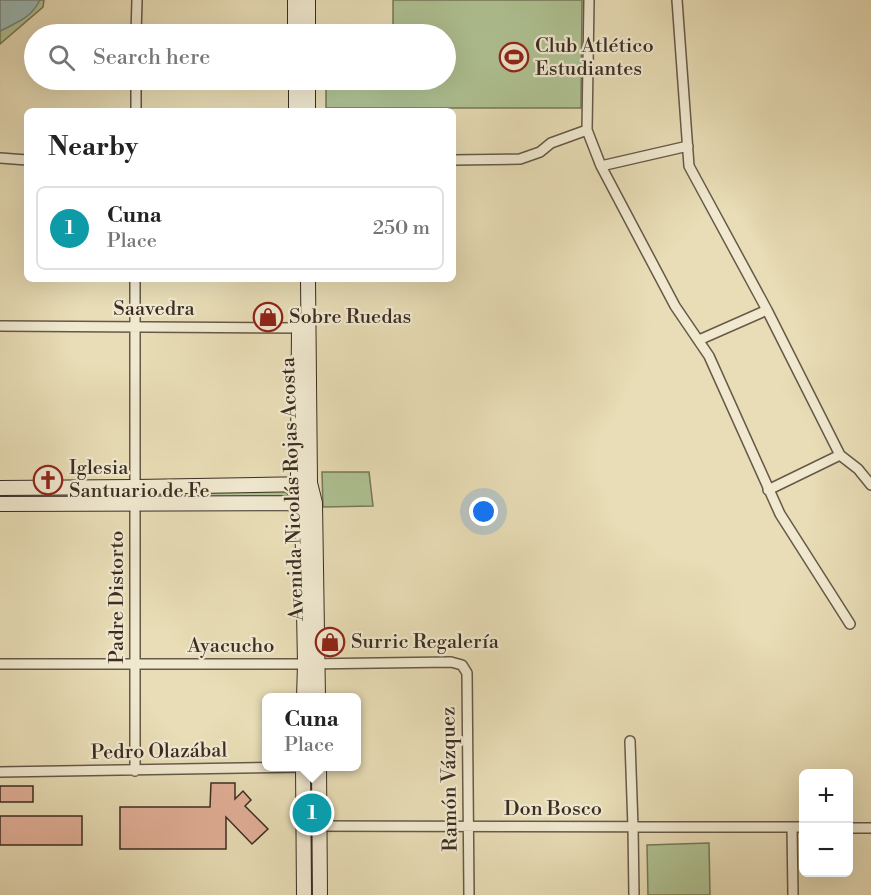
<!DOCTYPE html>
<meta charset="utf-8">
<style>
:root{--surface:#fff;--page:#f2f2f2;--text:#222;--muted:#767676;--line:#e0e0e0;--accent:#0b8043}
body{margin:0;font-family:"Libre Bodoni",serif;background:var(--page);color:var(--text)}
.controls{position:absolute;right:18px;bottom:18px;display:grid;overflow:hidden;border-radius:9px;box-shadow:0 6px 24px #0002}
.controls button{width:54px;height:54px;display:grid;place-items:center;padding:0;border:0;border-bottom:2px solid var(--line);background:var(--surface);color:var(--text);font:30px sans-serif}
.you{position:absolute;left:484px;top:512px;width:21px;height:21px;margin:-15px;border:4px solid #fff;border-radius:50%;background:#1a73e8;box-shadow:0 0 0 9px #1a73e833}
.badge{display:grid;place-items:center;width:39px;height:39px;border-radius:50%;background:var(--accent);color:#fff;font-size:20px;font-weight:700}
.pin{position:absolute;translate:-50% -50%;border:3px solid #fff;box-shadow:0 2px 6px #0006}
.popup{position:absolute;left:262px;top:693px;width:99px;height:78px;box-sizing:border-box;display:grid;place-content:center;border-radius:9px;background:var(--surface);filter:drop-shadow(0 2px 4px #0005);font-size:20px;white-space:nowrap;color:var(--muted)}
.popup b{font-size:22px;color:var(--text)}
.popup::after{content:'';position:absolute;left:50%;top:100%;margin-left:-12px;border:12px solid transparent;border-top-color:var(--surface)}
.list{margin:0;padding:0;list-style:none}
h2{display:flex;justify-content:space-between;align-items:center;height:78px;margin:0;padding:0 24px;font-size:26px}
h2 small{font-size:20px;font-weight:400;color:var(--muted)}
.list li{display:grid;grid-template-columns:39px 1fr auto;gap:18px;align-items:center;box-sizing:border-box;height:84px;margin:0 12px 12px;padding:0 12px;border:2px solid var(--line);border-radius:9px}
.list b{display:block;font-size:22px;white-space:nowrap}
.list p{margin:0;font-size:20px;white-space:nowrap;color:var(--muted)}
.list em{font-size:20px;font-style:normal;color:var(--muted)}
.icon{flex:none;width:33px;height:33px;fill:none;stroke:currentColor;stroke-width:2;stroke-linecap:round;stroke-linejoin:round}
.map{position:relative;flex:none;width:871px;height:895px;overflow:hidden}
.search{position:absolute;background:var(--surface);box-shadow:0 6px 24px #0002;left:24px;top:24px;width:432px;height:66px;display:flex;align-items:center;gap:15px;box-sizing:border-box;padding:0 21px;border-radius:33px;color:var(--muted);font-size:22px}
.panel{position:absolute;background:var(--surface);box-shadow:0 6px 24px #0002;left:24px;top:108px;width:432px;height:174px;border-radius:9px}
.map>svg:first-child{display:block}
.green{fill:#afc293;stroke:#75785b;stroke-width:1.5}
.water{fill:#9abab7;stroke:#74827c;stroke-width:1.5}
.building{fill:#e2b098;stroke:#3b2d23;stroke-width:1.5}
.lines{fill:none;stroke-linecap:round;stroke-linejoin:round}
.minor-casing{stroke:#665948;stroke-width:12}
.secondary-casing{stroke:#3b2d23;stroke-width:16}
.minor{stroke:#f0e9d0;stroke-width:9}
.secondary{stroke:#f0e9d0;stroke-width:14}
.labels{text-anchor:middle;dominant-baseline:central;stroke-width:4.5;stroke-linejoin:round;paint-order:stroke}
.poi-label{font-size:20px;fill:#3b2d23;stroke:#f0e9d0;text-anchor:start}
.street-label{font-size:20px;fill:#3b2d23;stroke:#f0e9d0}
</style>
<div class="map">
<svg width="871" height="895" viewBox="0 0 871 895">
<rect width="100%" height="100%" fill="#e8ddb6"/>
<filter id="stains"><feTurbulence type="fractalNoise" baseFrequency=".00333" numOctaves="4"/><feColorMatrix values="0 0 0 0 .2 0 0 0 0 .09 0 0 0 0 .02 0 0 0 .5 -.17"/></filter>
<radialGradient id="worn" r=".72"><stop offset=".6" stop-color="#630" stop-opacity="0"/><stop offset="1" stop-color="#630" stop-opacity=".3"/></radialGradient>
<path class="green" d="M0,0H44L43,7L0,44Z
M393,0H582L581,108H326V80H446V34H393Z
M322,472H369L373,506L323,507Z
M142,490L286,491L288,496L286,498H142Z
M0,492H123V500H0Z
M313,840L315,895H308L307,841Z
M709,843L710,895H648L647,845Z"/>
<path class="water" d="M0,0H40C31,18 18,22 0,31Z"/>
<path class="building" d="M211,783H235V799L243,791L251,800L245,806L268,829L252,844L226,817V849H120V807H210Z
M0,786H33V802H0Z
M0,816H82V845H0Z"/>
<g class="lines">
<g class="minor-casing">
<path id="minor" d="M589,0L587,130L601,166L675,306L709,356L780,514L850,624
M677,0L689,166L767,310L840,455L858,469L871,485
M136,34L137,0
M136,111V80
M0,158L27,160
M453,160L520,159L540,152L551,143L587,130
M601,166L688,146
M135,279V771
M0,326L304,328
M699,340L767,310
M768,490L840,455
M0,664H305L451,662L462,665L467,673L469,895
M630,741L633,827L634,895
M0,772L307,767
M302,826L804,827
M792,827L793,895
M848,828H871"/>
</g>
<g class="secondary-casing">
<path id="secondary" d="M295,0V34
M308,0V34
M296,80V111
M308,80V111
M308,279L310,483L315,503L318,698
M299,328L298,453V484L302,503L305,664L304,698
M0,488L135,487L308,484
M0,504L310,503
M303,766L304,895
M319,766L320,895"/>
</g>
<use href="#minor" class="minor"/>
<use href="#secondary" class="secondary"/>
</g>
<defs>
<g id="stadium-ring" transform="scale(1.5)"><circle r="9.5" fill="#f0e9d0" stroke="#8f2418" stroke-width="1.5"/><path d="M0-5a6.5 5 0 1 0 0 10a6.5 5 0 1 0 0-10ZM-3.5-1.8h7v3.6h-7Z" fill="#8f2418"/></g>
<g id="shop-ring" transform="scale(1.5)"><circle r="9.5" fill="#f0e9d0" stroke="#8f2418" stroke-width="1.5"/><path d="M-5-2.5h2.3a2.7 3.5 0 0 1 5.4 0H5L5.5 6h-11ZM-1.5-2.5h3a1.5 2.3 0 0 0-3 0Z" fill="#8f2418"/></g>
<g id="church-ring" transform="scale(1.5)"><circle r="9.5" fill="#f0e9d0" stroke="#8f2418" stroke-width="1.5"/><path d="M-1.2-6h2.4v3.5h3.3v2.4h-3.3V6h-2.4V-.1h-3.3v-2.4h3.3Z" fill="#8f2418"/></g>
</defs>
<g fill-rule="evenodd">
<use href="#stadium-ring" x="514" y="57"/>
<use href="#shop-ring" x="268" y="317"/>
<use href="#church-ring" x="48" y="480"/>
<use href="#shop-ring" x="330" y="642"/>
</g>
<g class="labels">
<g class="poi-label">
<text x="535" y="46">Club Atlético<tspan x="535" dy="23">Estudiantes</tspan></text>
<text x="289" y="317">Sobre Ruedas</text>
<text x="69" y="468">Iglesia<tspan x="69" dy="23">Santuario de Fe</tspan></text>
<text x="351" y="642">Surric Regalería</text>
</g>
<g class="street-label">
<text x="154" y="309">Saavedra</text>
<text transform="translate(293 489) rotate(-92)">Avenida Nicolás Rojas Acosta</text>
<text transform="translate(117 597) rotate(-90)">Padre Distorto</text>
<text x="231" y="646">Ayacucho</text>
<text transform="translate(159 752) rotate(-1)">Pedro Olazábal</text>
<text transform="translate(450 779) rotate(-91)">Ramón Vázquez</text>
<text x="553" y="809">Don Bosco</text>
</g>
</g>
<rect width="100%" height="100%" filter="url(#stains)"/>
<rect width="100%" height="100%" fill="url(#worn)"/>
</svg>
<div class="controls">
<button>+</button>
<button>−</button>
</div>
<div class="you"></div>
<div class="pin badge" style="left:312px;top:813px;background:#0f9aa8">1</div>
<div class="popup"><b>Cuna</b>Place</div>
<div class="search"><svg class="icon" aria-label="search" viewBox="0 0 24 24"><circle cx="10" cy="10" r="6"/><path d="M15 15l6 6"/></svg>Search here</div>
<section class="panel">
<h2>Nearby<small></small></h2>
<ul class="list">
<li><span class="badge" style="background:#0f9aa8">1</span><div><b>Cuna</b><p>Place</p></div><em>250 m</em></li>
</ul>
</section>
</div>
